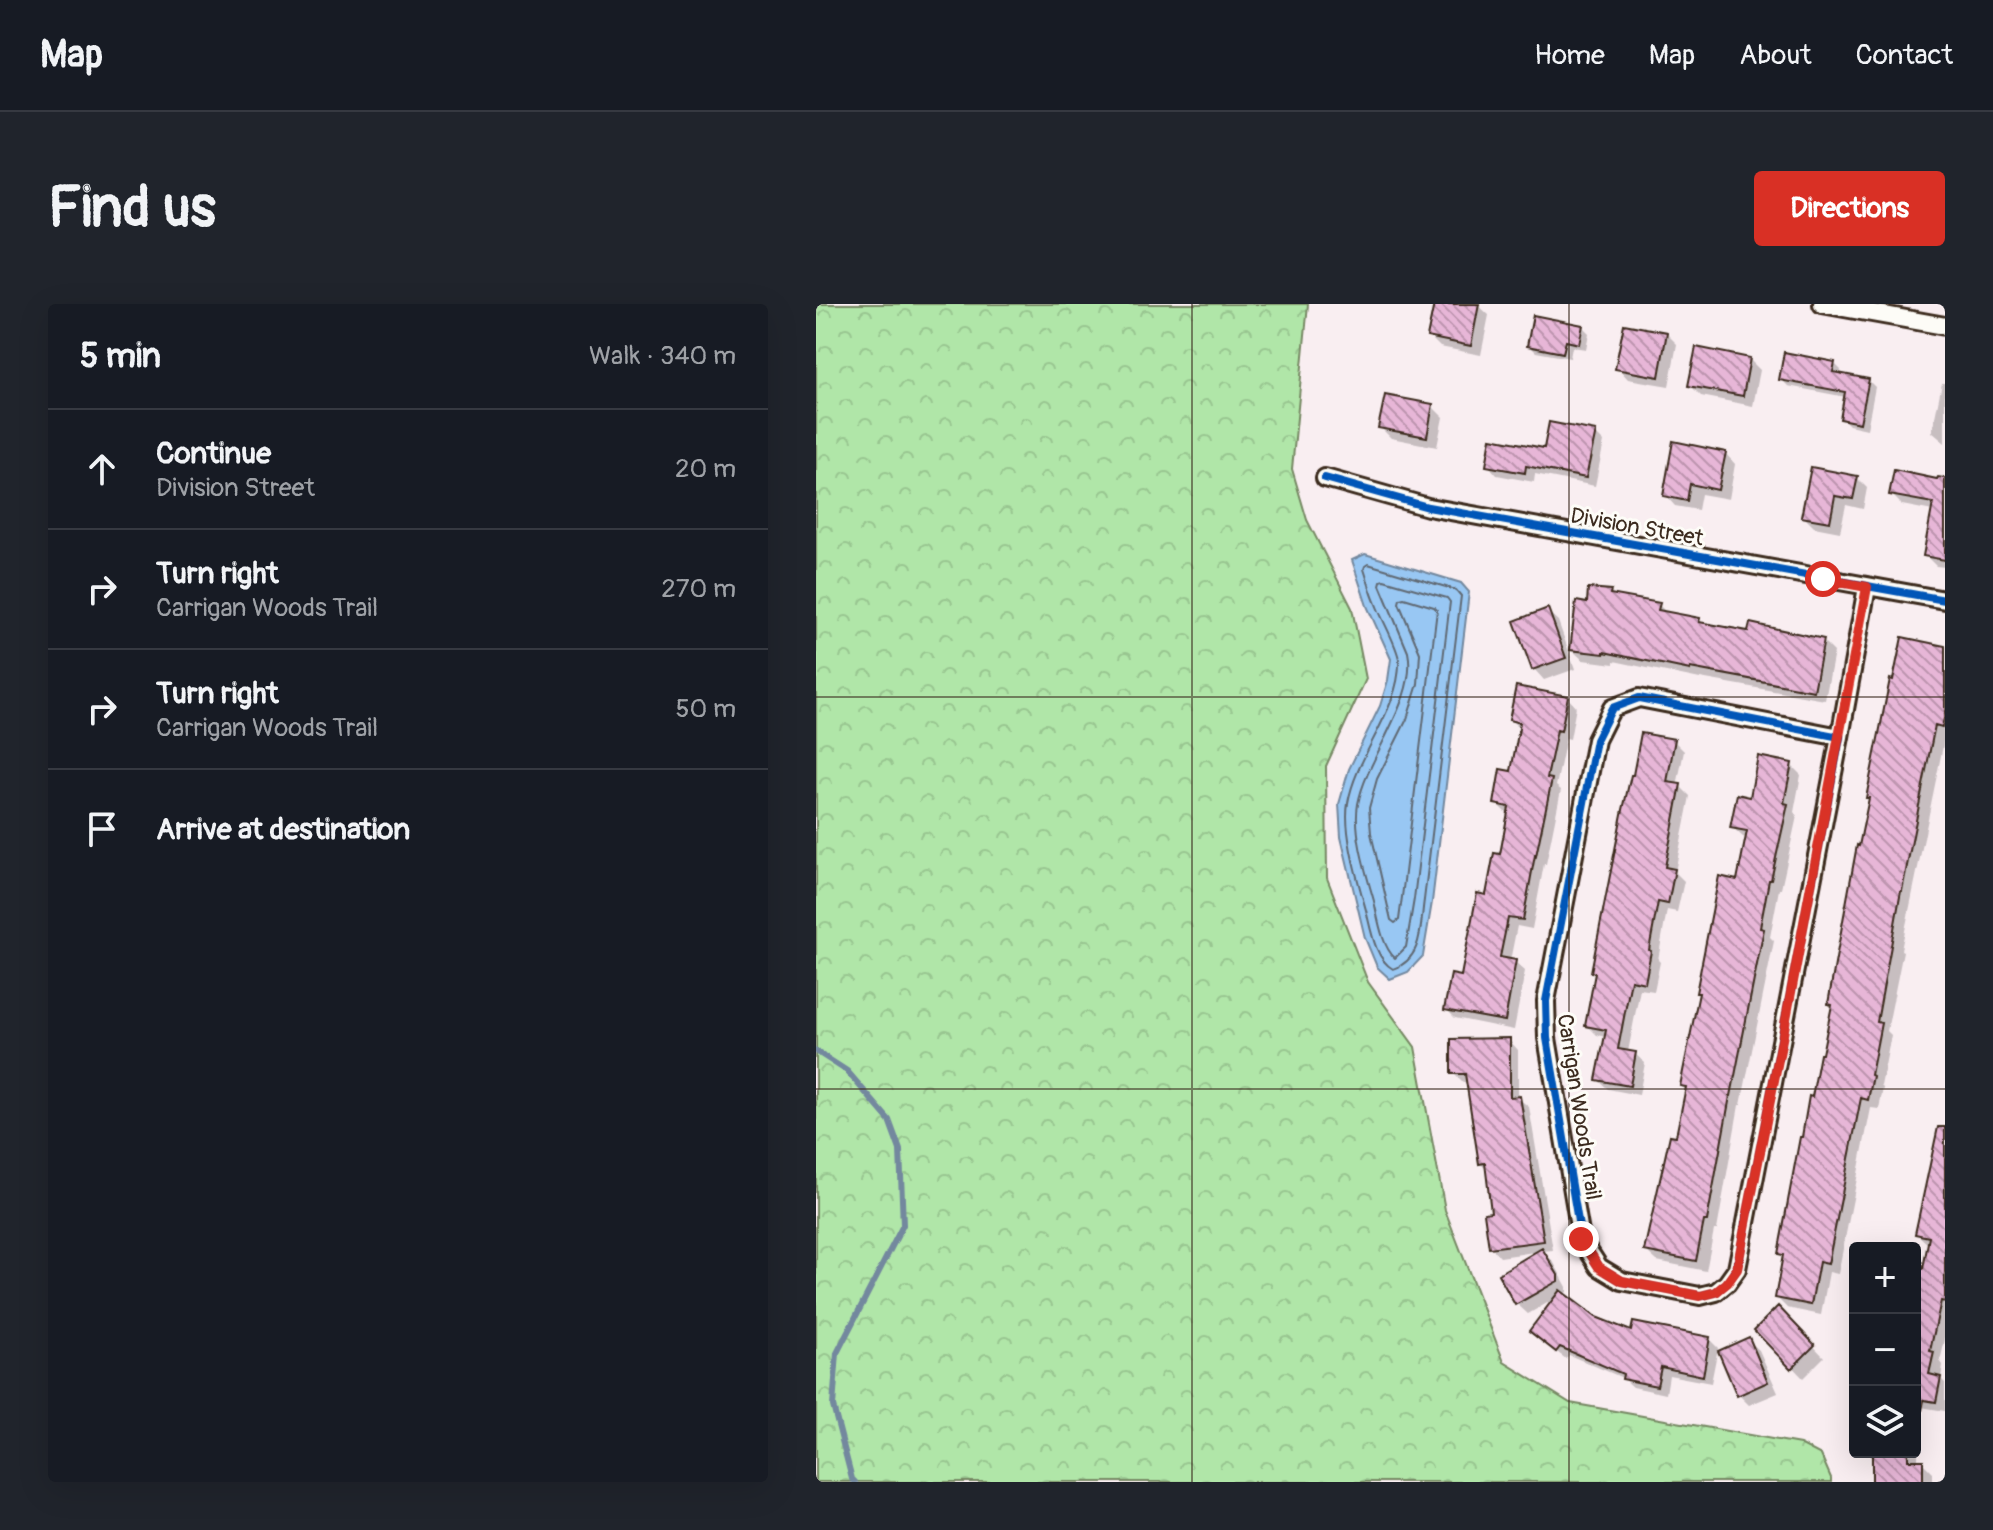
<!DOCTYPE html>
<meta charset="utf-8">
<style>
:root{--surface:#171b24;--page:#20242c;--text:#f1f3f6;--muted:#9ea1a6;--line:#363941;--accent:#d93025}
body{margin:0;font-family:Pangolin,sans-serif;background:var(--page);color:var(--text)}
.controls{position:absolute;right:24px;bottom:24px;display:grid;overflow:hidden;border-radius:8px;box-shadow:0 8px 32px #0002}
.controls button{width:72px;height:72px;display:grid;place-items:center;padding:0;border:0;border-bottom:2px solid var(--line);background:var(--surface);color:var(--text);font:40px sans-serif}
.stop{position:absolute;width:24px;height:24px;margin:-18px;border:6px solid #d93025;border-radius:50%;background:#fff}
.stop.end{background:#d93025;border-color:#fff;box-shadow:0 2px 8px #0008}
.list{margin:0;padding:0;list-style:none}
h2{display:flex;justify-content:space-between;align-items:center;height:104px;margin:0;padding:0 32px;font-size:34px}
h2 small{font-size:26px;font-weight:400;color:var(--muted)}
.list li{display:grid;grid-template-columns:52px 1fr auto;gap:24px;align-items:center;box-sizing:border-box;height:120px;padding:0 32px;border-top:2px solid var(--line)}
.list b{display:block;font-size:30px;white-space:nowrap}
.list p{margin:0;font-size:26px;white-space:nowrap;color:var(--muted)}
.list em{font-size:26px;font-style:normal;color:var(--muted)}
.icon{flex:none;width:44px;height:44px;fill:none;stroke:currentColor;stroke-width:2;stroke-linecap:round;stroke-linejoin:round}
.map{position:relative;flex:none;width:1129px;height:1178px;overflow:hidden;border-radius:8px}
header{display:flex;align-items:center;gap:48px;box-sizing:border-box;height:112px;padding:0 40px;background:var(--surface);border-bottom:2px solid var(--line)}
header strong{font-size:38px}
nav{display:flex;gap:44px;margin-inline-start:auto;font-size:28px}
.intro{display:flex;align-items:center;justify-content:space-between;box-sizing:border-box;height:192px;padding:0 48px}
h1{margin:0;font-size:56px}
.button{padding:20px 36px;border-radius:8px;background:var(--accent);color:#fff;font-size:28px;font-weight:700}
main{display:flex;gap:48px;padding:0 48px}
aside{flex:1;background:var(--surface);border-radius:8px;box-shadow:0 8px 32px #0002}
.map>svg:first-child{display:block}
.forest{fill:url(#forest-crowns);stroke:#768863;stroke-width:2}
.water{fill:#98c7f3;stroke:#73889e;stroke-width:2}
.shadow{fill:#0003}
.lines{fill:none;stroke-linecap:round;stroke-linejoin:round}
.shore{stroke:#606973;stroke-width:2}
.stream{stroke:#73889e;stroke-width:6}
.building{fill:url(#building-back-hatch);stroke:#3b2a1e;stroke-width:2}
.minor-casing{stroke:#3b2a1e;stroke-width:22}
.minor{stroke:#fdfcf7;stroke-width:16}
.cycleway-casing{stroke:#fdfcf7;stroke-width:13}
.cycleway{stroke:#0057b8;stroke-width:8}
.route{stroke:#d93025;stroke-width:10}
.grid{fill:none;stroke:#3b2a1e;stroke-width:2;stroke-opacity:0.55}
.labels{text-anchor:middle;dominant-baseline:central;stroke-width:6;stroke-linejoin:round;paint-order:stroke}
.street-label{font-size:22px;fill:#3b2a1e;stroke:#fdfcf7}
</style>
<header>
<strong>Map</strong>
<nav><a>Home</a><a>Map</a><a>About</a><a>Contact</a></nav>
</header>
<div class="intro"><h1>Find us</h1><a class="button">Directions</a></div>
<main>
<aside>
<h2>5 min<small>Walk · 340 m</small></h2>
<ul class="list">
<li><svg class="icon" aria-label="ahead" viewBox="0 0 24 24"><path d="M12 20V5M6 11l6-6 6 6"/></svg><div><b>Continue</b><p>Division Street</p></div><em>20 m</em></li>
<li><svg class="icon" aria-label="right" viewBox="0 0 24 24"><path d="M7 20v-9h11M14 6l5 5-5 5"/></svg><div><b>Turn right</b><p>Carrigan Woods Trail</p></div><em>270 m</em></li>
<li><svg class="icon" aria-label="right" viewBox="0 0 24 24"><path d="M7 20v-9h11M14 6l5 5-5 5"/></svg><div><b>Turn right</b><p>Carrigan Woods Trail</p></div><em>50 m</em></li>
<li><svg class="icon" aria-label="arrive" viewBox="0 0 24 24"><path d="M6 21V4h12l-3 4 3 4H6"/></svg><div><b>Arrive at destination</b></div></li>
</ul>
</aside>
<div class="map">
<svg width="1129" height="1178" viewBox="0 0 1129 1178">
<defs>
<pattern id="forest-crowns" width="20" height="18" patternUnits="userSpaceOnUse" patternTransform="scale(2)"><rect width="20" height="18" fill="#b0e6a8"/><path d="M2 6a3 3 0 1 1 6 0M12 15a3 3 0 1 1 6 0" fill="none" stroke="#98c590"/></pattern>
<pattern id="building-back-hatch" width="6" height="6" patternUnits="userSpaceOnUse" patternTransform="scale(2)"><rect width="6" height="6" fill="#e7b6d7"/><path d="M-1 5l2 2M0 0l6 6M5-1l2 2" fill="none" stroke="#bc94ae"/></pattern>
</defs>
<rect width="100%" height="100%" fill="#f9eef1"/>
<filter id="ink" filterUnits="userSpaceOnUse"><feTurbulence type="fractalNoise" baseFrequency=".0125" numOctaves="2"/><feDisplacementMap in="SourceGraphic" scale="16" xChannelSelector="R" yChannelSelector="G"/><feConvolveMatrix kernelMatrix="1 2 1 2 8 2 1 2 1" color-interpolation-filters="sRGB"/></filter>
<g filter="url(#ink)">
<path class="forest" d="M0,0H492L476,165L491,216L536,304L550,375L510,462L511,574L552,678L599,743L629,906L688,1058L754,1099L984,1140L1005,1151L1015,1174V1178H0Z"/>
<path class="water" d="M549,250L645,279L653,288L616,598L607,652L592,668L574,675L561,663L549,634L525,533L523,500L533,465L564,402L572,376L575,355L551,302L536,256Z"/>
<path class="shadow" d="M620,0L662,1L673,11L665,51L624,43L614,33Z
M766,22L773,29L770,45L756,43L754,54L720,48L713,41Z
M850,29L861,40L853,82L812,75L802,64Z
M934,56L944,66L937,102L885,92L874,81Z
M1018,59L1025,66L1024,71L1052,76L1059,83L1051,125L1033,121L1026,114L1030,93L972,82L965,75Z
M1126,79H1129V139L1116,128Z
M616,102L627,113L621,143L575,134L564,123Z
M779,129L788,138L779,182L719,170L718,178L681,171L672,161L730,147Z
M909,149L919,160L913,195L885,190L882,206L859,202L849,191Z
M1041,174L1051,184L1047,205L1030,201L1024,228L998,223L987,212Z
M1129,178V263L1120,262L1109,251L1117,207L1086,201L1075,190Z
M794,288L798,293L843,301L852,310L883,316L887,320L933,329L1007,337L1018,348L1009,396L884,374V375L798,357V360L767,356L756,346L773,301Z
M731,307L742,317L759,365L728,376L718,365Z
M1129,344V432L1085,646L1087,647L1071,727L1075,731L1065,782L1067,784L1063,805L1055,804L1022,970L1013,968L1005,1011L971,1004L961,994L968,954L964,950L1017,703L1014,700L1054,496L1052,493Z
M751,393L760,403L754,435L750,434L740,482L745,486L730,560H728L716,625L701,622L694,657L699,658L709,667L698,726L639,714L630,705L646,675L685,553L694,509L689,508L680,499L697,469L705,426L695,416Z
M858,437L868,447L861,482H864L874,492L859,568L868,577L861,608L851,606L842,656L844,658L838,687L824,685L812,748L819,750L829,759L823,791L792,785L782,776L790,733L781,731L771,721L781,671L777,667Z
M975,461L985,471L978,508L981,512L965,585H963L954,633L958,637L925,801H923L901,926H898L890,967L841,957L830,947L862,834L871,787L866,782L884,691L882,688L923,578L931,534L927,533L916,523L936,495Z
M693,736L702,746V794L713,803L737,946L726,947L737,957L751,983V988L747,990L779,1015L816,1030L893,1035L902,1044L895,1079L853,1071L850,1090L817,1083L807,1074L753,1051L750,1055L725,1036L740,994L712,1010L701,1000L725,947L684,953L675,943L677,910L672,867L665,860L653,779H647L637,769Z
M1129,827V1036L1124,1057L1127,1061L1125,1075L1129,1079V1107L1099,1102V966L1108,968L1113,941L1101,930Z
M962,1005L1008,1053L987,1074L941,1026Z
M932,1036L943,1046L962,1089L933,1101L923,1091Z
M1099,1134L1102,1137V1158H1106L1117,1169V1178H1058V1148H1099Z"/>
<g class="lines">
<path class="shore" d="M552,260L640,286L645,292L608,596C604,623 607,655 577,665C559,655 555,626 550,606C542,577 527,528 532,499C540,451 585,404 583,356C582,343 565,314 560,300C555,289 552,277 548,265L549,262Z
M568,276L631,294L634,298L598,595L590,643L579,654C566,643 562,614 558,597C550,569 537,528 542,500C551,452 602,395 592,348L564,281L565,277Z
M588,294L618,303L621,306L586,593L583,616L579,619L575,616L555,529L553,504L561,475L591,415L602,380L604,349L583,299L584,295Z"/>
<path class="stream" d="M0,747L31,767L73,816L84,846L87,921L21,1049L17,1102L36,1175L39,1178"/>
</g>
<path class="building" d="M618,0H663L655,42L611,33Z
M717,11L767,21L763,40L750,37L747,49L711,42Z
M808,20L851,28L843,73L799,65Z
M880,43L934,54L927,92L872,82Z
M968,48L1019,58L1017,68L1053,75L1044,119L1024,115L1029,88L963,76Z
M569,91L617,100L611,133L562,124Z
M733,118L780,127L770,174L710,162L709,169L670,162L675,134L728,144Z
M857,137L910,148L902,186L874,180L871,197L847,192Z
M995,163L1042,172L1037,195L1019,192L1014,218L985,213Z
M1078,166L1121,175L1122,173L1129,174V256L1107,252L1117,199L1073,191Z
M772,284L795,286L794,290L844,299L842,306L884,314L883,318L932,327L934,319L1008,335L998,387L874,364V366L788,348V350L754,346L760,297L771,299Z
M732,304L750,354L716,366L698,317Z
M1086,333L1129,342V410L1126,423L1119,421L1086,587H1085L1061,718L1065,719L1055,771L1057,772L1052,796L1045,794L1012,960L1003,958L995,1001L959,994L967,951L962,950L984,833H986L993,792L996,793L1004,750H1006L1016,701L1012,700L1019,660L1041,541L1043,542L1053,494H1050L1074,375L1077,376Z
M700,382L752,392L745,427L741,426L731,474L736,475L720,552L719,551L707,616L692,614L684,653L700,656L689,717L628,706L635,670L645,672L661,589L670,591L678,549L684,550L693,503L678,500L684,465L695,467L704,419L693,416Z
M825,429L859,435L851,478L865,480L849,563L859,565L852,600L842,598L833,646L835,647L829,679L815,676L802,745L820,748L814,782L780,776L790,726L769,722L779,669L775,668L806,510L815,471H817Z
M942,452L976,459L968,499L972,500L955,576H953L944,624L948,625L915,792H914L891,917H888L880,957L828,947L854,831L860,832L870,783L864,782L883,689H880L903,572L921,576L931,527L914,524L921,490L934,493Z
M694,734V793L704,792L728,937L673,944L668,909L675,908L669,859L663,860L649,770H635V735Z
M1122,823H1129V998L1125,997L1114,1047L1118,1048L1113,1070L1125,1073L1120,1098L1108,1096L1106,1107H1099V964L1107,965L1113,933L1099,930Z
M726,944L742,971V977L699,1001L682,970Z
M744,986L780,1013L815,1027L817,1018L894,1033L887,1072L845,1063L841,1082L806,1075L807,1070L744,1043L740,1048L713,1027Z
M962,1002L999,1041L975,1065L938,1026Z
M933,1033L952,1078L921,1092L902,1047Z
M1056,1148H1092V1156H1107V1178H1056Z"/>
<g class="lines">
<g class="minor-casing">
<path id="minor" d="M1006,0L1129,22
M509,174L612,203L1129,296
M823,394L1024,433L921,965L911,979L900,988L884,992L806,977L783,963L765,935L731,734L730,697L780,436L796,404Z
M1024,433L1051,283"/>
</g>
<use href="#minor" class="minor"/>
<g class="cycleway-casing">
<path id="cycleway" d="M509,174L612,203L1129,296
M823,394L1024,433L921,965L911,979L900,988L884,992L806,977L783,963L765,935L731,734L730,697L780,436L796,404Z"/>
</g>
<use href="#cycleway" class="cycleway"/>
</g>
</g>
<g class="lines" filter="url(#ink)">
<path class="route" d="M765,935L783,963L806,977L884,992L900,988L911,979L921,965L969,720L1051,283L1007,275"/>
</g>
<path class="grid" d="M376,0V1178M753,0V1178M0,393H1129M0,785H1129"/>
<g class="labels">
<g class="street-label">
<text transform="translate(821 223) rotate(10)">Division Street</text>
<text transform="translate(763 803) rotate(81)">Carrigan Woods Trail</text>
</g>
</g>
</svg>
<div class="controls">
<button>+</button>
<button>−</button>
<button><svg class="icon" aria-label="layers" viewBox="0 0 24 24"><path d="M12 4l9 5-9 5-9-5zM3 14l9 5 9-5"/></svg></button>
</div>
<div class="stop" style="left:1007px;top:275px"></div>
<div class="stop end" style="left:765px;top:935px"></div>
</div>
</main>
